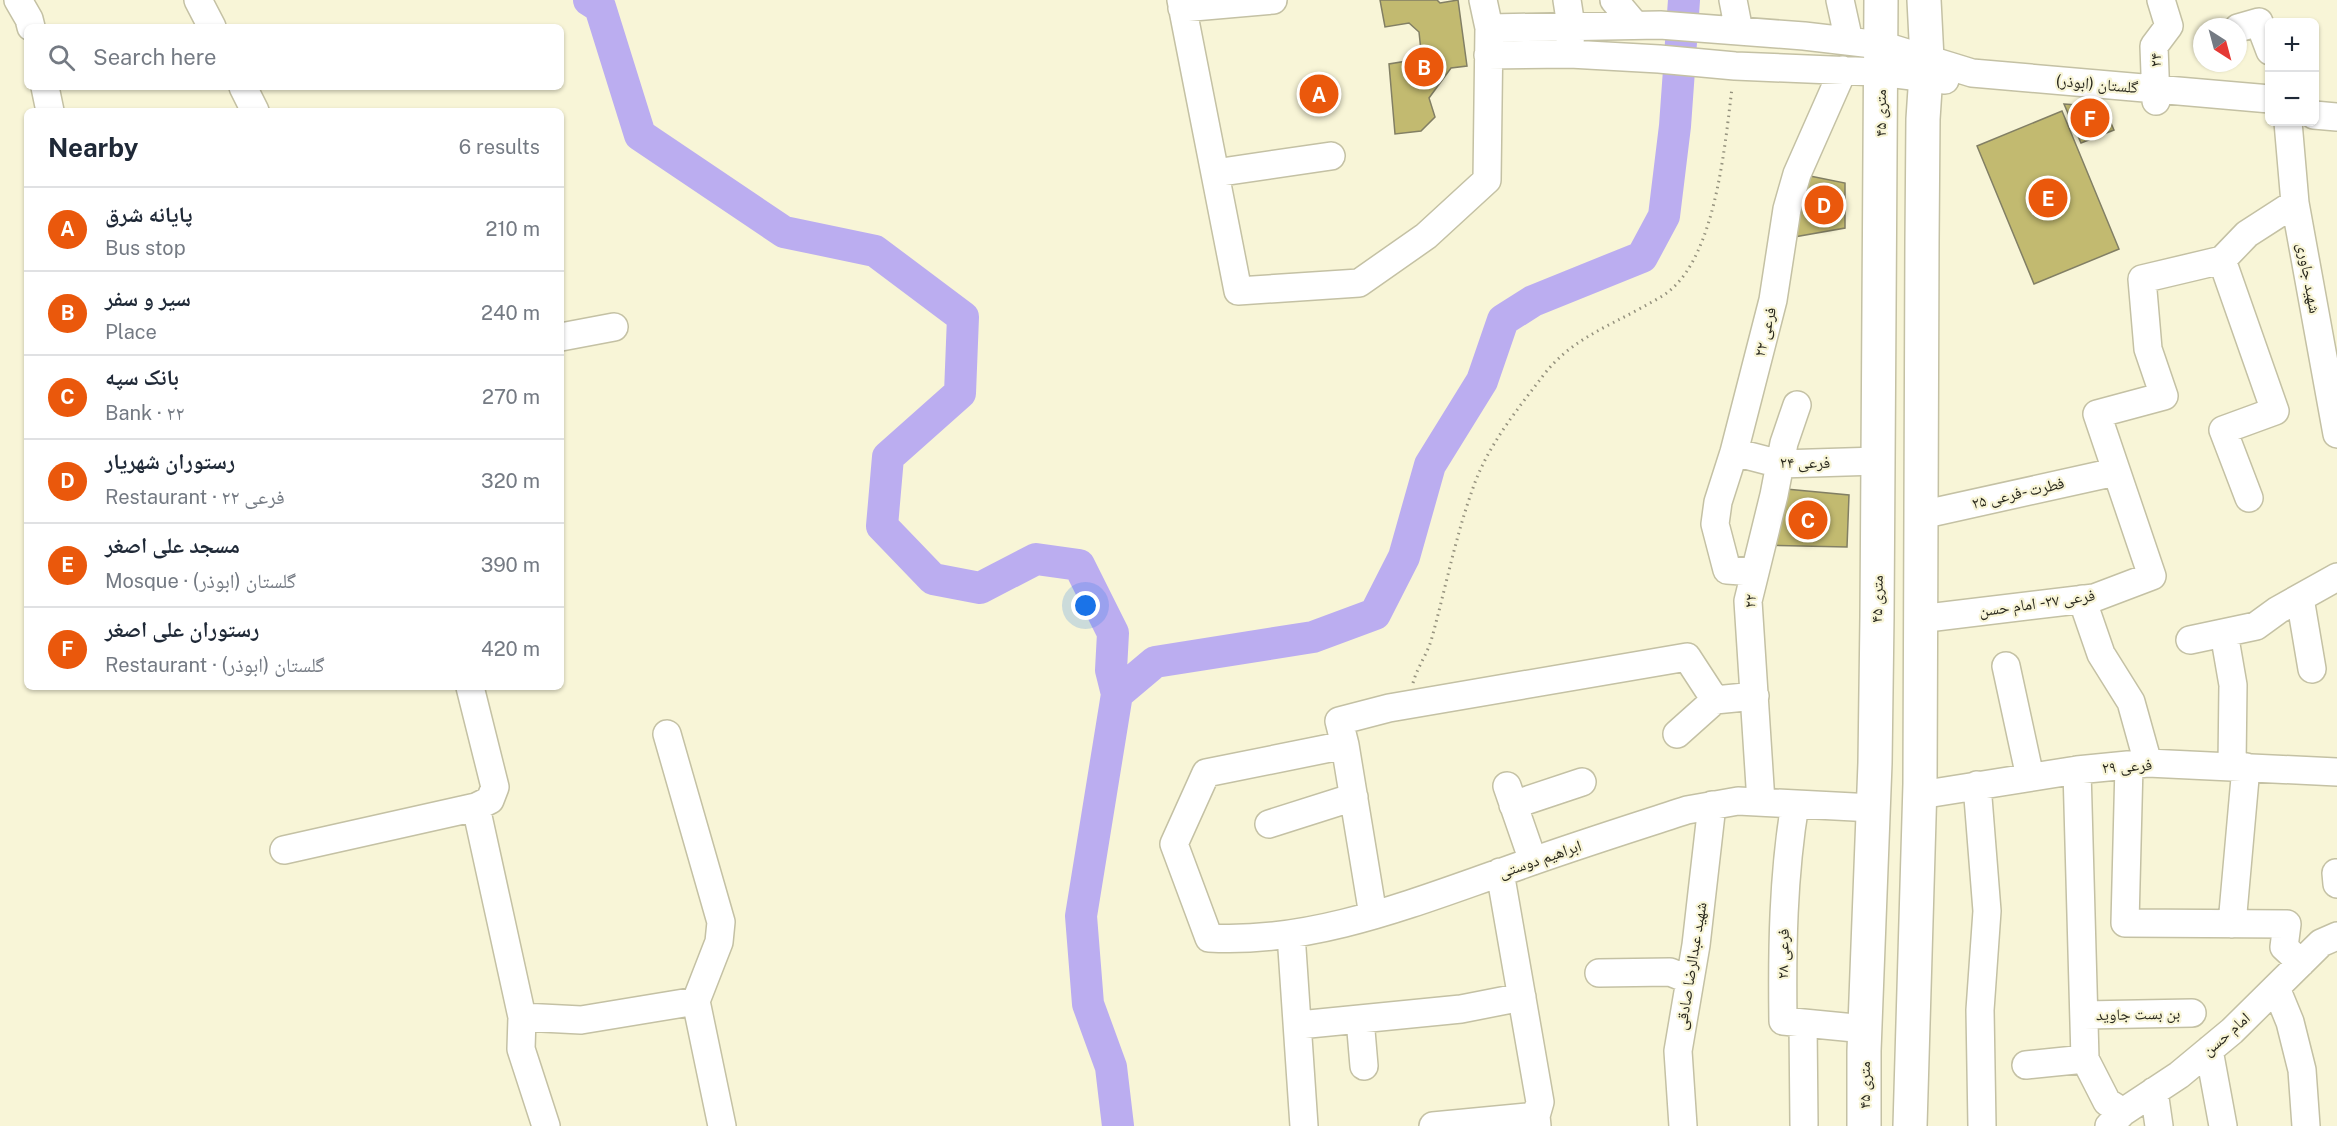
<!DOCTYPE html>
<meta charset="utf-8">
<style>
:root{--surface:#fff;--page:#f2f2f3;--text:#1f2937;--muted:#747a83;--line:#e0e1e3;--accent:#ea580c}
body{margin:0;font-family:"Public Sans","Noto Naskh Arabic",sans-serif;background:var(--page);color:var(--text)}
.controls{position:absolute;right:18px;top:18px;display:grid;overflow:hidden;border-radius:9px;box-shadow:0 2px 4px #0004}
.controls button{width:54px;height:54px;display:grid;place-items:center;padding:0;border:0;border-bottom:2px solid var(--line);background:var(--surface);color:var(--text);font:30px sans-serif}
.compass{position:absolute;left:2193px;top:18px;width:54px;height:54px;border-radius:50%;background:var(--surface);box-shadow:0 2px 4px #0004;rotate:144deg}
.you{position:absolute;left:1086px;top:606px;width:21px;height:21px;margin:-15px;border:4px solid #fff;border-radius:50%;background:#1a73e8;box-shadow:0 0 0 9px #1a73e833}
.badge{display:grid;place-items:center;width:39px;height:39px;border-radius:50%;background:var(--accent);color:#fff;font-size:20px;font-weight:700}
.pin{position:absolute;translate:-50% -50%;border:3px solid #fff;box-shadow:0 2px 6px #0006}
.list{margin:0;padding:0;list-style:none}
h2{display:flex;justify-content:space-between;align-items:center;height:78px;margin:0;padding:0 24px;font-size:26px}
h2 small{font-size:20px;font-weight:400;color:var(--muted)}
.list li{display:grid;grid-template-columns:39px 1fr auto;gap:18px;align-items:center;box-sizing:border-box;height:84px;padding:0 24px;border-top:2px solid var(--line)}
.list b{display:block;font-size:22px;white-space:nowrap}
.list p{margin:0;font-size:20px;white-space:nowrap;color:var(--muted)}
.list em{font-size:20px;font-style:normal;color:var(--muted)}
.icon{flex:none;width:33px;height:33px;fill:none;stroke:currentColor;stroke-width:2;stroke-linecap:round;stroke-linejoin:round}
.map{position:relative;flex:none;width:2337px;height:1126px;overflow:hidden}
.search{position:absolute;background:var(--surface);box-shadow:0 2px 4px #0004;left:24px;top:24px;width:540px;height:66px;display:flex;align-items:center;gap:15px;box-sizing:border-box;padding:0 21px;border-radius:9px;color:var(--muted);font-size:22px}
.panel{position:absolute;background:var(--surface);box-shadow:0 2px 4px #0004;left:24px;top:108px;width:540px;height:582px;border-radius:9px}
.map>svg:first-child{display:block}
.lines{fill:none;stroke-linecap:round;stroke-linejoin:round}
.river{stroke:#bbadf0;stroke-width:32}
.building{fill:#c2ba70;stroke:#827f64;stroke-width:1.5}
.minor-casing{stroke:#c4c1a4;stroke-width:30}
.major-casing{stroke:#c4c1a4;stroke-width:36}
.path{stroke:#95927e;stroke-width:3;stroke-dasharray:1.5 4.5;stroke-linecap:butt}
.minor{stroke:#fff;stroke-width:27}
.major{stroke:#fff;stroke-width:33}
.labels{text-anchor:middle;dominant-baseline:central;stroke-width:4.5;stroke-linejoin:round;paint-order:stroke}
.street-label{font-size:16px;fill:#29281d;stroke:#f8f5d7}
</style>
<div class="map">
<svg width="2337" height="1126" viewBox="0 0 2337 1126">
<rect width="100%" height="100%" fill="#f8f5d7"/>
<g class="lines">
<path class="river" d="M589,0L600,7L640,135L784,232L875,251L963,317L960,393L888,457L882,526L933,579L980,588L1036,559L1079,565L1113,633L1111,670L1117,694
M1118,1126L1111,1067L1088,1004L1081,916L1117,694L1155,662L1313,637L1375,614L1404,557L1430,465L1482,381L1503,320L1533,301L1642,257L1664,216L1675,126L1684,0"/>
</g>
<path class="building" d="M1380,0H1437L1440,3L1458,0L1467,66L1451,68L1429,98L1435,117L1421,131L1395,134L1389,64L1413,60L1421,51L1419,32L1409,23L1385,27Z
M2064,104L2104,107L2114,130L2081,143Z
M2062,111L2119,249L2034,284L1977,146Z
M1810,176L1845,183V228L1794,237Z
M1775,488L1849,495L1847,547L1761,545Z"/>
<g class="lines">
<g class="minor-casing">
<path id="minor" d="M18,0L29,19L31,27
M198,0L212,27
M1181,0L1238,291L1359,283L1426,236L1487,180L1489,28L1483,0
M1567,0L1571,26L1570,44
M1614,0L1635,25
M1733,0L1739,31
M1840,0L1849,41
M1182,8L1273,0
M1489,28L1660,25L1804,36L1881,45L1972,73L2270,99
M2238,28L2259,22L2270,51
M1488,55L1570,54L1659,59L1735,66L1879,72L1945,80
M45,87L50,111
M243,87L255,111
M2156,101L2154,46L2169,26L2161,0
M2314,115L2337,117
M2288,122L2295,203L2337,434
M1215,173L1331,156
M2222,260L2275,411L2223,430L2249,498
M561,337L614,327
M1734,452L1780,464L1878,461
M1921,515L2115,472
M1755,572L1727,570L1715,524L1718,502L1734,452L1773,300L1787,209L1797,174L1843,70
M2300,598L2312,669
M2082,599L2101,654L2131,702L2148,763
M1919,619L2094,598L2152,576L2097,414L2164,396L2148,349L2142,279L2222,260L2247,234L2295,203
M2224,633L2233,685L2232,766
M2190,640L2256,626L2278,610L2337,577
M2006,666L2030,777
M1755,696L1715,700L1687,657L1389,708L1339,721L1345,745L1206,773L1174,844L1209,938C1311,944 1410,904 1505,871C1565,849 1626,830 1687,810L1738,801L1873,808
M667,734L721,922L719,942L696,1001L722,1126
M1677,734L1715,700
M1345,745L1373,915
M2129,765L2125,923L2287,924L2284,947L2301,963
M2077,770L2085,1059L2107,1102L2123,1112
M1977,785L1987,911L1980,1010L1982,1126
M1507,786L1533,861
M1920,795L2077,770L2148,763L2337,772
M1761,802L1748,601L1774,495L1784,443L1797,405
M1795,804C1783,876 1782,949 1783,1021L1865,1029
M1513,805L1582,782
M476,807L522,1017L521,1049L546,1126
M1269,824L1354,797
M284,850L476,807L490,800L495,787L470,687
M1500,872L1540,1102L1536,1116
M2336,873L2337,884
M2232,924L2246,767
M1291,934L1304,1126
M1599,973L1670,972L1690,980
M2276,988L2290,1022L2302,1070L2306,1126
M2084,1015L2192,1013
M522,1017L581,1020L696,1001
M1360,1019L1364,1066
M1803,1023L1804,1124
M1299,1025L1461,1009L1522,997
M2209,1050L2223,1126
M2026,1065L2085,1059
M2154,1091L2159,1126
M1433,1126L1536,1116L1537,1126
M1683,1126L1678,1051L1696,945L1712,805
M2109,1126L2123,1112L2179,1075L2232,1031L2321,943L2337,936"/>
</g>
<g class="major-casing">
<path id="major" d="M1864,1126V1051L1875,763L1877,617L1881,0
M1910,1126L1920,784L1922,241L1923,119L1927,59L1924,0"/>
</g>
<path class="path" d="M1413,683C1417,668 1426,656 1431,641C1445,591 1455,538 1473,488C1487,447 1516,411 1542,377C1569,341 1603,329 1641,308C1650,303 1660,298 1668,292C1716,255 1725,144 1732,88"/>
<use href="#minor" class="minor"/>
<use href="#major" class="major"/>
</g>
<g class="labels">
<g class="street-label">
<text transform="translate(2155 60) rotate(-90)">۲۴</text>
<text transform="translate(2097 84) rotate(5)">گلستان (ابوذر)</text>
<text transform="translate(1880 113) rotate(-90)">۴۵ متری</text>
<text transform="translate(2309 278) rotate(80)">شهید جاوری</text>
<text transform="translate(1765 332) rotate(-76)">فرعی ۲۲</text>
<text x="1805" y="462">فرعی ۲۴</text>
<text transform="translate(2018 493) rotate(-13)">فطرت -فرعی ۲۵</text>
<text transform="translate(1877 599) rotate(-89)">۴۵ متری</text>
<text transform="translate(1750 601) rotate(-86)">۲۲</text>
<text transform="translate(2037 603) rotate(-8)">فرعی ۲۷ - امام حسن</text>
<text transform="translate(2127 766) rotate(-4)">فرعی ۲۹</text>
<text transform="translate(1540 859) rotate(-19)">ابراهیم دوستی</text>
<text transform="translate(1783 954) rotate(-89)">فرعی ۲۸</text>
<text transform="translate(1691 966) rotate(-81)">شهید عبدالرضا صادقی</text>
<text transform="translate(2138 1014) rotate(-1)">بن بست جاوید</text>
<text transform="translate(2226 1034) rotate(-41)">امام حسن</text>
<text transform="translate(1864 1085) rotate(-90)">۴۵ متری</text>
</g>
</g>
</svg>
<div class="controls">
<button>+</button>
<button>−</button>
</div>
<svg class="compass" viewBox="-18 -18 36 36"><path d="M0-13l5 13h-10z" fill="#e53935"/><path d="M0 13l5-13h-10z" fill="#747a83"/></svg>
<div class="you"></div>
<div class="pin badge" style="left:1319px;top:94px">A</div>
<div class="pin badge" style="left:1424px;top:67px">B</div>
<div class="pin badge" style="left:1808px;top:520px">C</div>
<div class="pin badge" style="left:1824px;top:205px">D</div>
<div class="pin badge" style="left:2048px;top:198px">E</div>
<div class="pin badge" style="left:2090px;top:118px">F</div>
<div class="search"><svg class="icon" aria-label="search" viewBox="0 0 24 24"><circle cx="10" cy="10" r="6"/><path d="M15 15l6 6"/></svg>Search here</div>
<section class="panel">
<h2>Nearby<small>6 results</small></h2>
<ul class="list">
<li><span class="badge">A</span><div><b>پایانه شرق</b><p>Bus stop</p></div><em>210 m</em></li>
<li><span class="badge">B</span><div><b>سیر و سفر</b><p>Place</p></div><em>240 m</em></li>
<li><span class="badge">C</span><div><b>بانک سپه</b><p>Bank · ۲۲</p></div><em>270 m</em></li>
<li><span class="badge">D</span><div><b>رستوران شهریار</b><p>Restaurant · فرعی ۲۲</p></div><em>320 m</em></li>
<li><span class="badge">E</span><div><b>مسجد علی اصغر</b><p>Mosque · گلستان (ابوذر)</p></div><em>390 m</em></li>
<li><span class="badge">F</span><div><b>رستوران علی اصغر</b><p>Restaurant · گلستان (ابوذر)</p></div><em>420 m</em></li>
</ul>
</section>
</div>
